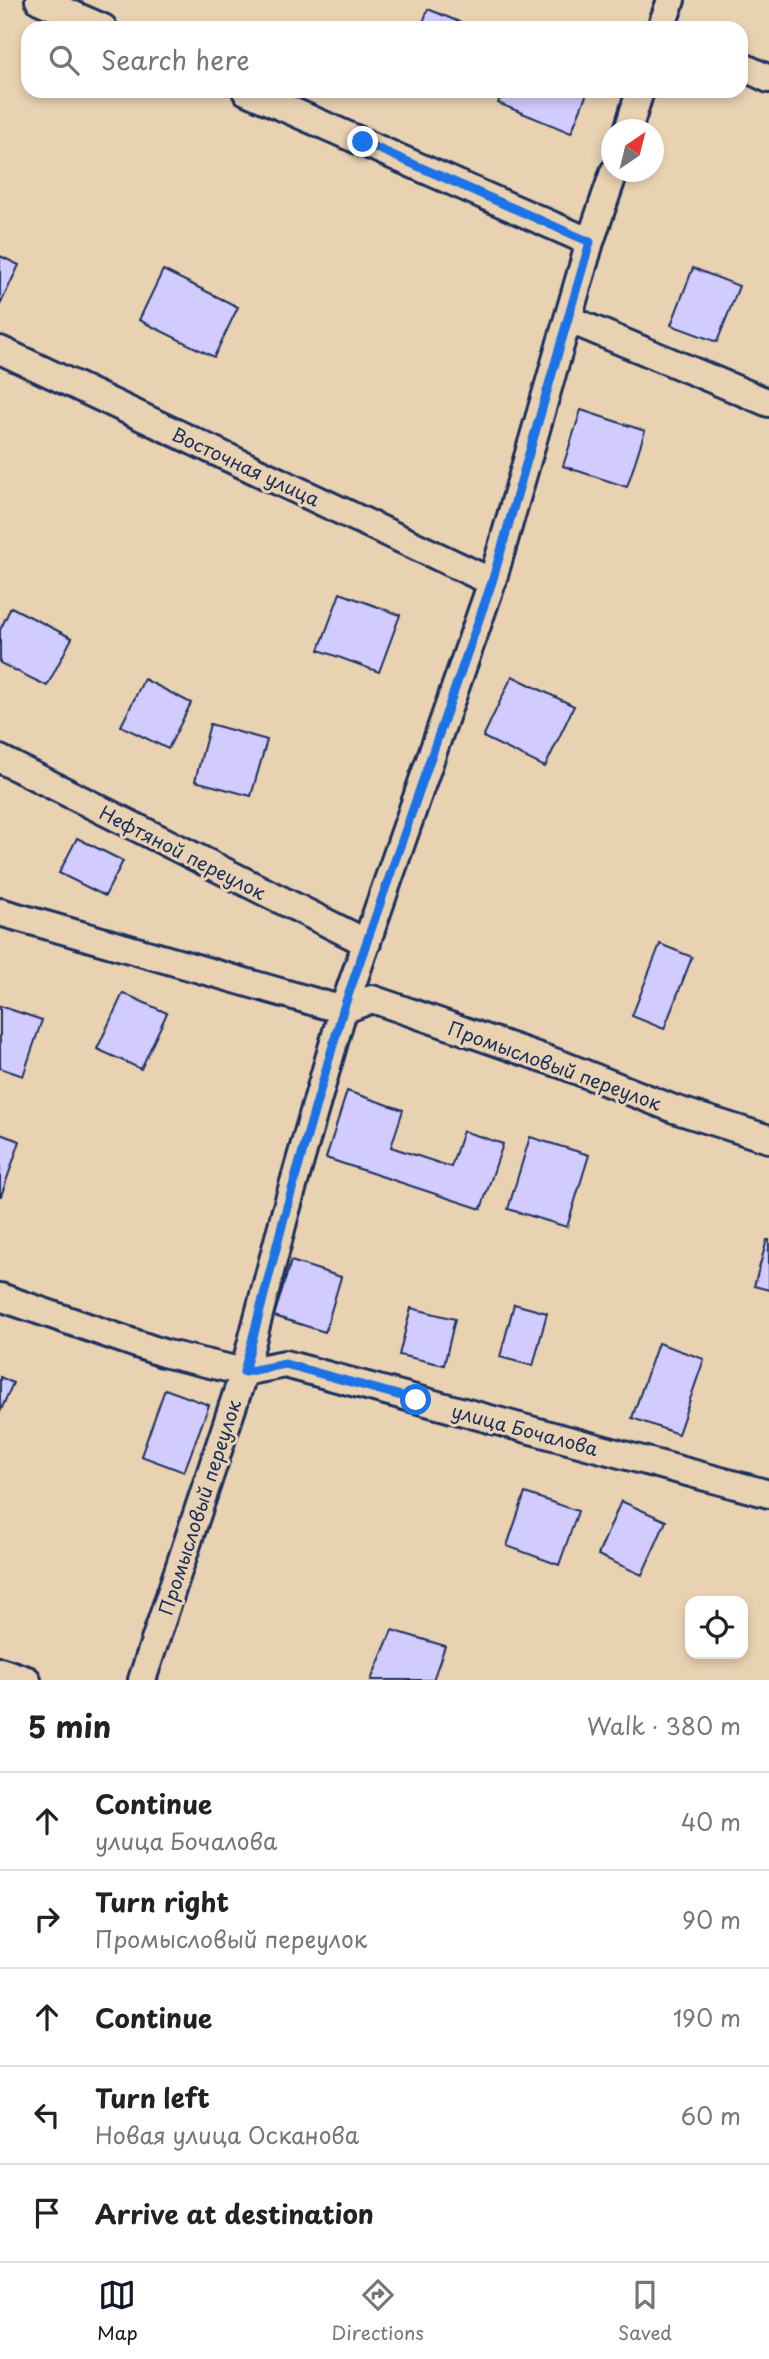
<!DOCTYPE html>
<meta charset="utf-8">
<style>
:root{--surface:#fff;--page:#f6f6f6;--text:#222;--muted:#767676;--line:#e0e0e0;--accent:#111827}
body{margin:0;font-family:"Playpen Sans",sans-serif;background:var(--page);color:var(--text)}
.controls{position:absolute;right:21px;bottom:21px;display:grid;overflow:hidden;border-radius:14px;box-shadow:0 4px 10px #0003}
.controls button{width:63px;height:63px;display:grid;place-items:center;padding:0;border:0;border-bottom:2px solid var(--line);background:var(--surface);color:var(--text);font:35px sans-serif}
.compass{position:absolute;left:601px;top:119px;width:63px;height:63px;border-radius:50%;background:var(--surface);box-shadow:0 4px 10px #0003;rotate:35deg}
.stop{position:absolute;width:21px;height:21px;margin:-16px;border:5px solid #1a73e8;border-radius:50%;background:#fff}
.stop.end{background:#1a73e8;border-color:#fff;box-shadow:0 2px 7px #0008}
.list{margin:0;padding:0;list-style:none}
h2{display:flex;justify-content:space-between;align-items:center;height:91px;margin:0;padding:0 28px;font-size:30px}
h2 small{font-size:23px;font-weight:400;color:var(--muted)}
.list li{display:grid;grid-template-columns:46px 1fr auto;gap:21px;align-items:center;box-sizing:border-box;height:98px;padding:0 28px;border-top:2px solid var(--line)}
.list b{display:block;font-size:26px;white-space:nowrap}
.list p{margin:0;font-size:23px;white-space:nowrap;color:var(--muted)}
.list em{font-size:23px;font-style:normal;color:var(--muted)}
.icon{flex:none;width:38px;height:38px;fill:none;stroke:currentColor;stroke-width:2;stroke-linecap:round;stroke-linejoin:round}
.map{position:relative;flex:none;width:769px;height:1680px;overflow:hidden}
.search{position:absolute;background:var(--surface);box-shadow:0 4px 10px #0003;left:21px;right:21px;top:21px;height:77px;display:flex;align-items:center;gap:18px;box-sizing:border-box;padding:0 24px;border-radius:21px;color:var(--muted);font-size:26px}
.sheet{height:581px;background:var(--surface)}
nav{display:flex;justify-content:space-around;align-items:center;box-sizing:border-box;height:98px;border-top:2px solid var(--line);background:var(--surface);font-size:19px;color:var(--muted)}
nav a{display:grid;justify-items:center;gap:4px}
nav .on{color:var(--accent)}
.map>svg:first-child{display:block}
.building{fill:#d1cbfe;stroke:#1b2f5e;stroke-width:2}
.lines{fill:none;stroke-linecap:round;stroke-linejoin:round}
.minor-casing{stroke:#1b2f5e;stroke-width:32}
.minor{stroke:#e9d2b2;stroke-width:26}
.route{stroke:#1a73e8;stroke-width:9}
.labels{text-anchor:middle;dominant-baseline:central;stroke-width:6;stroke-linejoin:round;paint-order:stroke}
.street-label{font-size:19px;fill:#1b2f5e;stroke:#e9d2b2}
</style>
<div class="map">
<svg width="769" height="1680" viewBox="0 0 769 1680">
<rect width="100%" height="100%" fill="#e9d2b2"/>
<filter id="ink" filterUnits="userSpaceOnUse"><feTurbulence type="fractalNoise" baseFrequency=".0143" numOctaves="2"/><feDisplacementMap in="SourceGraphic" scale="14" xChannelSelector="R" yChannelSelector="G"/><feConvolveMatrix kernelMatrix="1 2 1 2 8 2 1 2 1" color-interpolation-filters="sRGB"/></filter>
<g filter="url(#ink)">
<path class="building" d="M428,9L474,28H421Z
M503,91H588L571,133L498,103Z
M0,256L19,265L0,305Z
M693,268L739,286L717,342L671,325Z
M163,270L238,307L214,357L139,320Z
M581,410L645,431L627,487L563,466Z
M340,593L400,615L379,672L319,650Z
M11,607L72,638L47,686L0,663V630Z
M512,676L574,706L545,767L483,737Z
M144,679L191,703L168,749L121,726Z
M210,724L267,740L251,796L195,781Z
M77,838L123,861L105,896L59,873Z
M660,944L692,957L664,1029L632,1016Z
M123,993L167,1013L141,1069L97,1049Z
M0,1006L42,1020L23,1076L0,1068Z
M347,1091L403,1110L391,1147L451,1167L463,1131L503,1144L481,1209L326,1158Z
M0,1134L20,1141L1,1196H0Z
M530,1137L589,1155L567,1227L508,1209Z
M767,1240H769V1290L754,1286Z
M291,1261L341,1277L325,1332L274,1316Z
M514,1304L547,1313L533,1366L500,1357Z
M411,1308L455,1319L444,1365L399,1355Z
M658,1343L704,1359L678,1434L632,1418Z
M0,1377L13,1383L0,1412Z
M165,1389L209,1405L184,1472L141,1456Z
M525,1493L578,1511L559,1565L507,1546Z
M621,1501L666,1521L642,1575L598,1555Z
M392,1630L445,1646L433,1680H371Z"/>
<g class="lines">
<g class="minor-casing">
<path id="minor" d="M39,0L103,28
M661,28L671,0
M741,66L769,79
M246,91L590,242
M628,130L640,91
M568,319L769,403
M0,350L492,582
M0,759L367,943
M0,912L343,1010L372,999L563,1065L674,1109L769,1139
M0,1297L163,1353L244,1372L285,1364L769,1494
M0,1671L27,1680
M142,1680L244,1372L285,1214L343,1010L492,582L590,242L614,172"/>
</g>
<use href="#minor" class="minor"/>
</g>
</g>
<g class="lines" filter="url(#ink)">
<path class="route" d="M363,142L590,242L492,582L343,1010L285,1214L244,1372L285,1364L416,1400"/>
</g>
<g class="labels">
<g class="street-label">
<text transform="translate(246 466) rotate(25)">Восточная улица</text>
<text transform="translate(183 852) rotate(27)">Нефтяной переулок</text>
<text transform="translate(555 1065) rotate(20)">Промысловый переулок</text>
<text transform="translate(525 1429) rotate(15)">улица Бочалова</text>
<text transform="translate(199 1507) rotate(-72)">Промысловый переулок</text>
</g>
</g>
</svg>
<div class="controls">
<button><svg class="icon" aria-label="locate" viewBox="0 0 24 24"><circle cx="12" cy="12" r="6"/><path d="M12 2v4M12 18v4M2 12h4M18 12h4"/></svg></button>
</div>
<svg class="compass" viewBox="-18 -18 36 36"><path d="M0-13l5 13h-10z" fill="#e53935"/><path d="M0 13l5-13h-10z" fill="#767676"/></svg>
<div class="stop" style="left:416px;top:1400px"></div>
<div class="stop end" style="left:363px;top:142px"></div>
<div class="search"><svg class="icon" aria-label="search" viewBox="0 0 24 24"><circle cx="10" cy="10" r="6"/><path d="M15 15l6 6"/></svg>Search here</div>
</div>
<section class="sheet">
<h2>5 min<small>Walk · 380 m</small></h2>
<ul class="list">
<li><svg class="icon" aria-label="ahead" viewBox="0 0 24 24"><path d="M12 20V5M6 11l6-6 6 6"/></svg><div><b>Continue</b><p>улица Бочалова</p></div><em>40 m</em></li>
<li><svg class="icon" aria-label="right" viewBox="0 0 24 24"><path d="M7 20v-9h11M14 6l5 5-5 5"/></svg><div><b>Turn right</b><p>Промысловый переулок</p></div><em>90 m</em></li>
<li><svg class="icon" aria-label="ahead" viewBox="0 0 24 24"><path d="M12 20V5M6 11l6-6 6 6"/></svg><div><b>Continue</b></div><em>190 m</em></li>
<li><svg class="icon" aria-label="left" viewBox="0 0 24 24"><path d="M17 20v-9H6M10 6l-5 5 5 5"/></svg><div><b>Turn left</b><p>Новая улица Осканова</p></div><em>60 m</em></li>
<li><svg class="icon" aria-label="arrive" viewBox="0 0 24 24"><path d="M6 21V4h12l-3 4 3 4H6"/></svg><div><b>Arrive at destination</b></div></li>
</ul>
</section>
<nav>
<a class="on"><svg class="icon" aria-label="map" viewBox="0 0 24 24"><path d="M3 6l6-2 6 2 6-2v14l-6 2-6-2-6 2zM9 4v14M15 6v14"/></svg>Map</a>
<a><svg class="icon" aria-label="directions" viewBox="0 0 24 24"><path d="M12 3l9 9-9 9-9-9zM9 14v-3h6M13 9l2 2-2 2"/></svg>Directions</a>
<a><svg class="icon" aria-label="saved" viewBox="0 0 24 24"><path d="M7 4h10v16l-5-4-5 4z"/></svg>Saved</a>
</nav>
